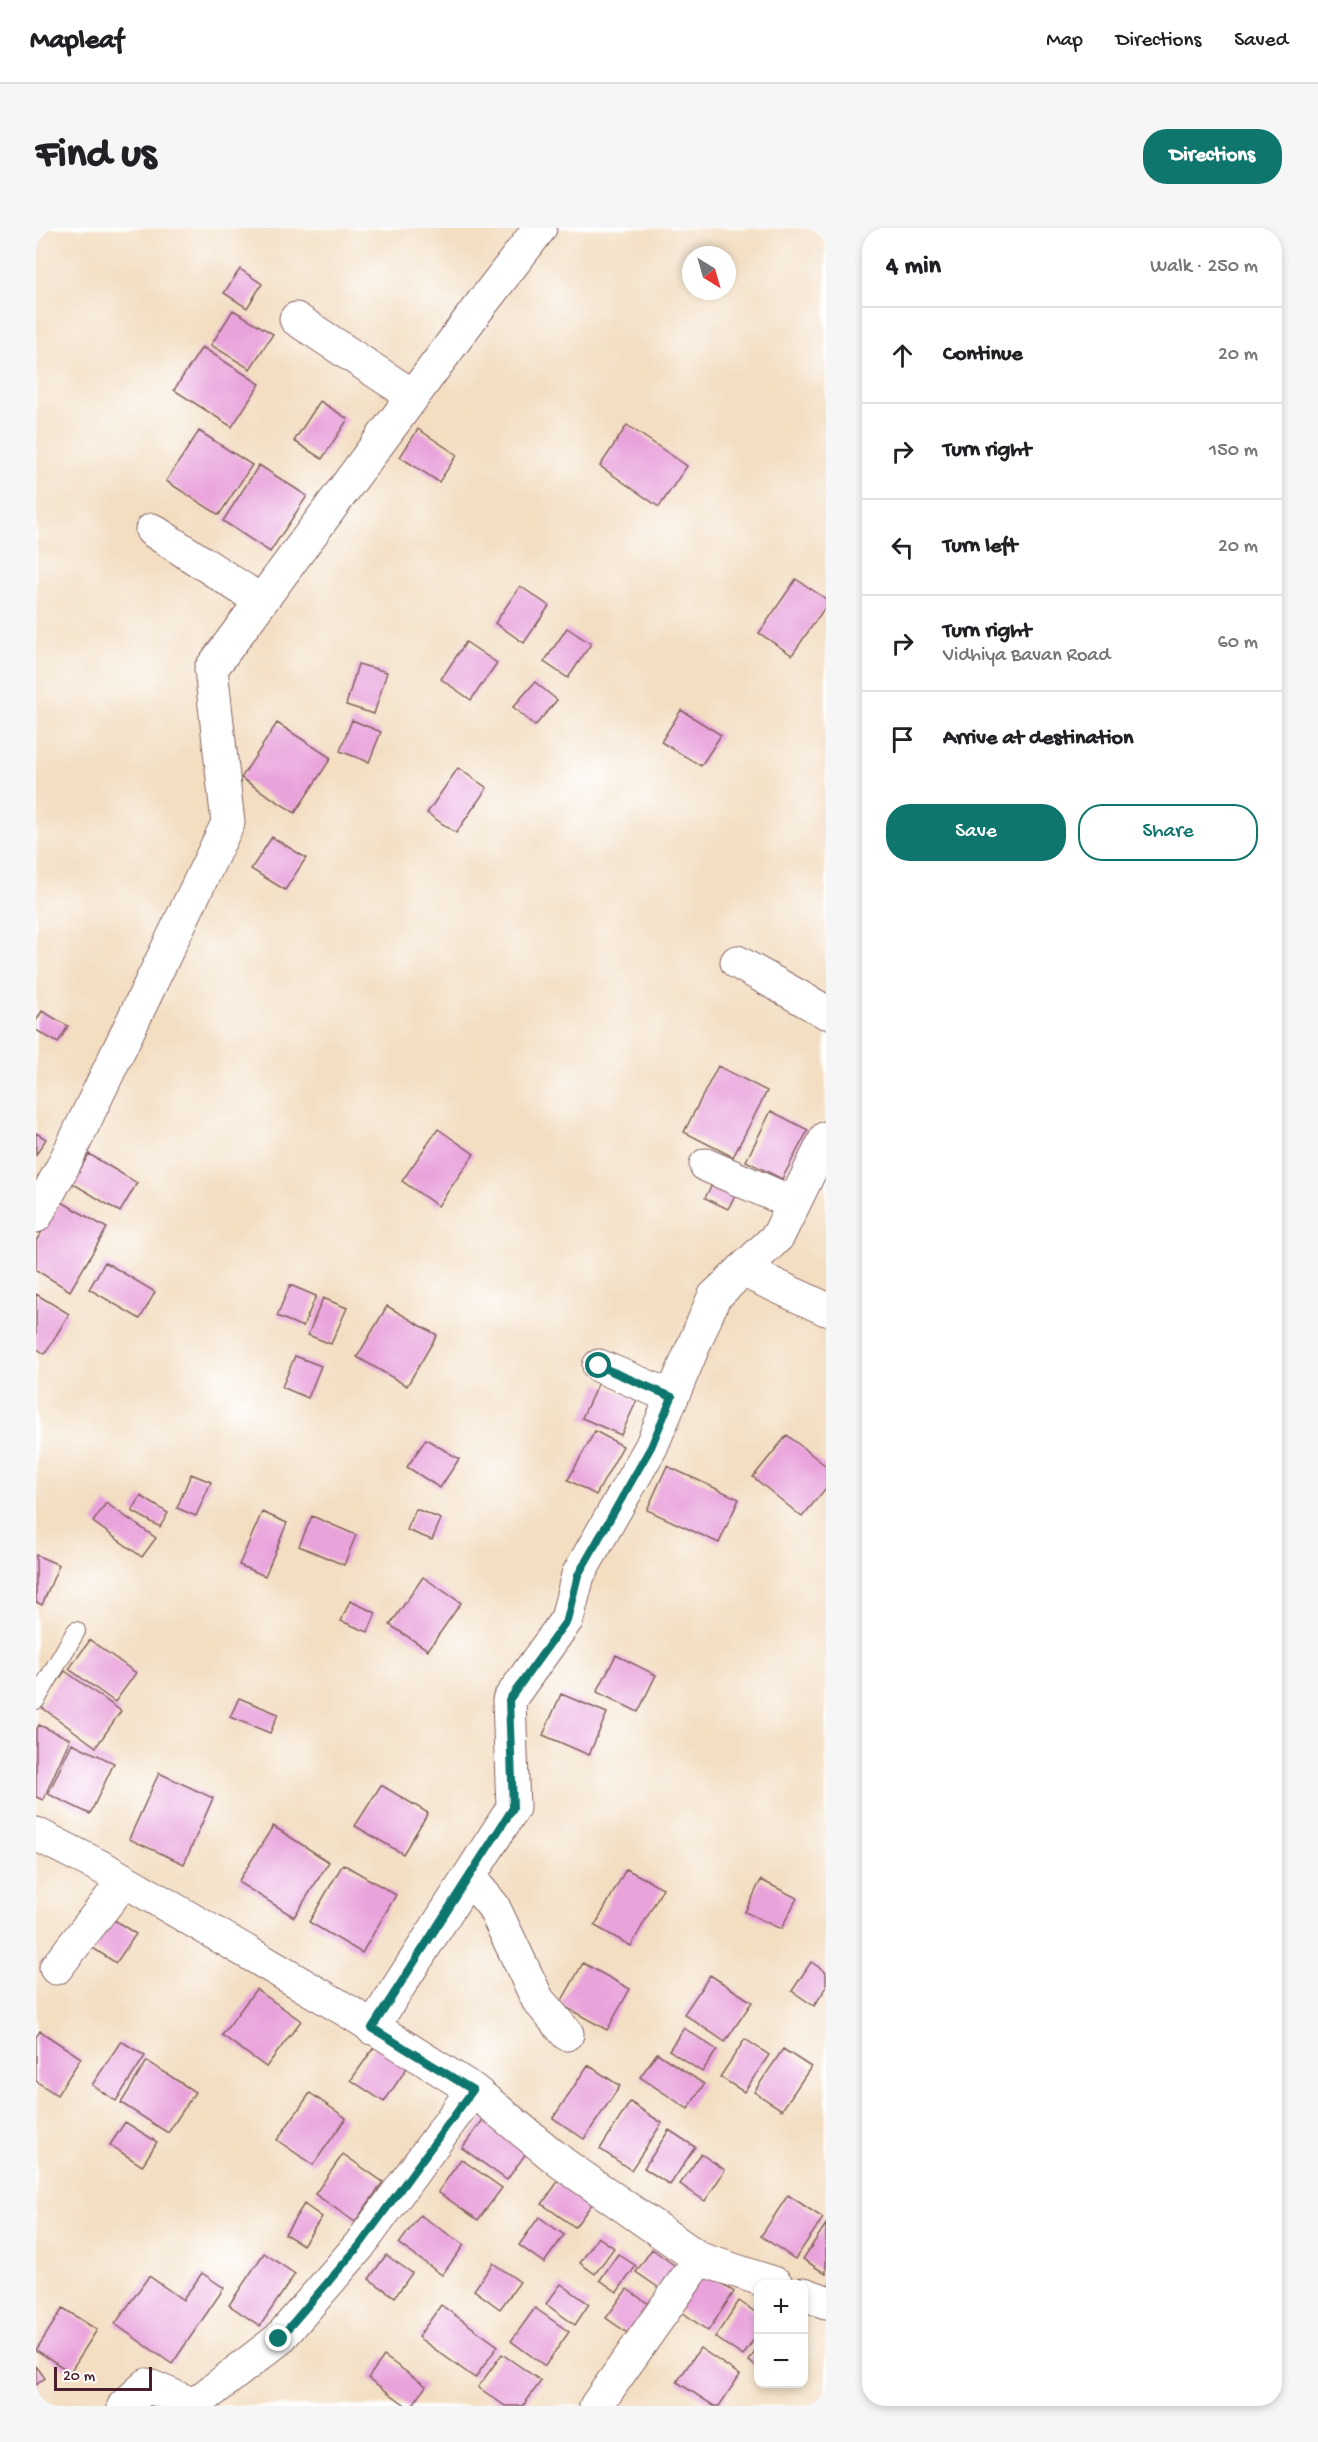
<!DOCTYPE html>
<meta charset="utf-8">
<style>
:root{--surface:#fff;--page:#f6f6f6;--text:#202124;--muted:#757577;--line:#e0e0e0;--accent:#0f766e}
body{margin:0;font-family:"Gochi Hand",sans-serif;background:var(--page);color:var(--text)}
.controls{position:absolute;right:18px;bottom:18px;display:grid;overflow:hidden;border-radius:12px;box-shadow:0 3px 9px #0003}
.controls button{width:54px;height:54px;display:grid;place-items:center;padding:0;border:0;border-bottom:2px solid var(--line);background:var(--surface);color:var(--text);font:30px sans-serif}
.compass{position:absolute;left:646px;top:18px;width:54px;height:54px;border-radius:50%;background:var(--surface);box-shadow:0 3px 9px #0003;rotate:143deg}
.scale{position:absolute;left:18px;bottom:15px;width:98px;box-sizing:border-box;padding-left:6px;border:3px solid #4a1f2b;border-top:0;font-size:16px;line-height:21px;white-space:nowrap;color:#4a1f2b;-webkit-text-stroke:4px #fff;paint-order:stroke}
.stop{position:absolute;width:18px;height:18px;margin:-14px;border:4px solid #0f766e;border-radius:50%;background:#fff}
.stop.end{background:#0f766e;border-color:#fff;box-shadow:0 2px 6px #0008}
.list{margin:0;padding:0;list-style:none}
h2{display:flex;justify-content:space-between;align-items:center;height:78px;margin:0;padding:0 24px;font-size:26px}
h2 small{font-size:20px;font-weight:400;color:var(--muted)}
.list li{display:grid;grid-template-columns:39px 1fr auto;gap:18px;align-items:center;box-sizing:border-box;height:96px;padding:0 24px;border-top:2px solid var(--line)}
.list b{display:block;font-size:22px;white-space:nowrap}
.list p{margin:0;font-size:20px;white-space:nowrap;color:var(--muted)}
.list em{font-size:20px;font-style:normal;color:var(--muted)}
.actions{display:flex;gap:12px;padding:18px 24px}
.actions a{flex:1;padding:14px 0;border:2px solid var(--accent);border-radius:24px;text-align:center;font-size:21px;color:var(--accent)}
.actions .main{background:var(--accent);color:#fff}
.icon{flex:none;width:33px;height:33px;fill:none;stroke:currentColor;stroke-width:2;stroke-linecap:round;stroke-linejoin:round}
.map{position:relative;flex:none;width:790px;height:2178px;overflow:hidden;border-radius:24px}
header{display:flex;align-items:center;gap:36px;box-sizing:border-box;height:84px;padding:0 30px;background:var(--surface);border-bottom:2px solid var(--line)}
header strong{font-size:28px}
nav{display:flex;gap:33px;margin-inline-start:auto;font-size:21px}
.intro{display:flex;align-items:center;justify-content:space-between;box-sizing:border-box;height:144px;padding:0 36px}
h1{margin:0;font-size:42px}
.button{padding:15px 27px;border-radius:24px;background:var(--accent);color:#fff;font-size:21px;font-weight:700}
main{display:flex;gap:36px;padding:0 36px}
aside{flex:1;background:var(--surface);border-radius:24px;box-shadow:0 3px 9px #0003}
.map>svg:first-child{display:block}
.building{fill:#e9a3db}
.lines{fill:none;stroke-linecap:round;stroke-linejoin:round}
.lane-casing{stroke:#856260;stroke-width:20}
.street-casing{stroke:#856260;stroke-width:35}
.lane{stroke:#fff;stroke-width:18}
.street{stroke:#fff;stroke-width:33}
.route{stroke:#0f766e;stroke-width:8}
</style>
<header>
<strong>Mapleaf</strong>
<nav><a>Map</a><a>Directions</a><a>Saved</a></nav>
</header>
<div class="intro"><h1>Find us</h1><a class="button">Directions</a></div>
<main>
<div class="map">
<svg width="790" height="2178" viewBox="0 0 790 2178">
<rect width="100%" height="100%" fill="#fff"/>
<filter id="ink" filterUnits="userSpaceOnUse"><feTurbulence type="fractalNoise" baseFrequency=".0167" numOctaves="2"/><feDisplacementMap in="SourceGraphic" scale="12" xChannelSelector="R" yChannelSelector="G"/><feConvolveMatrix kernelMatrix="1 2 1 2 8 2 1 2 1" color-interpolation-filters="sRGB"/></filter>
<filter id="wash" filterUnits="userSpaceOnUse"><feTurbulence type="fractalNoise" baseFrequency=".008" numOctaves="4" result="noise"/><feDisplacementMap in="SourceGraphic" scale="24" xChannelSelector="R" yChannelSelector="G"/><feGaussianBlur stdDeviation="1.35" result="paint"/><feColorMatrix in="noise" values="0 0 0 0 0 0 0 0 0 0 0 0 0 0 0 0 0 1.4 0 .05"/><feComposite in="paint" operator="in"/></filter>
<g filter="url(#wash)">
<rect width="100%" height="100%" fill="#f3dec2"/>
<g id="blocks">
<path class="building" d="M204,41L226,56L211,80L188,65Z
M197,82L237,106L214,141L175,117Z
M166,119L224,156L196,199L138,162Z
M284,173L312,191L286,231L258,213Z
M591,197L651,238L623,279L564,238Z
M382,201L421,227L403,254L364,229Z
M163,203L216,237L183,287L130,253Z
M223,237L271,268L234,324L187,293Z
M760,351L790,371V378L756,427L723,405Z
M484,358L513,378L488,415L459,395Z
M531,400L555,416L532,450L508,434Z
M430,414L461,435L435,472L405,451Z
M322,436L351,444L338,486L310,477Z
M499,454L521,472L499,498L477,479Z
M645,482L685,507L665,538L625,514Z
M316,492L345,504L333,534L304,523Z
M241,495L295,530L259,585L205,550Z
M422,540L451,560L420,605L391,585Z
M236,609L270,630L249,662L215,641Z
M6,783L32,798L22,815L0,802V793Z
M682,838L731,863L697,929L648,904Z
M735,883L772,902L746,951L710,933Z
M402,901L438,926L402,978L366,953Z
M0,905L10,911L0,927Z
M53,926L101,955L84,984L36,955Z
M679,951L701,963L692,981L669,970Z
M24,973L71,1000L34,1063L0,1042V1013Z
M69,1034L119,1064L104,1091L53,1061Z
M254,1057L280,1068L267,1099L241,1088Z
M0,1066L33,1086L9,1126L0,1120Z
M287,1070L311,1080L295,1116L272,1107Z
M351,1078L401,1107L371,1158L321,1129Z
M259,1128L285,1138L272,1170L246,1159Z
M562,1155L601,1172L585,1207L546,1190Z
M559,1203L587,1218L560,1267L532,1252Z
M751,1207L790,1238V1260L766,1289L717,1249Z
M390,1211L423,1231L404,1260L371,1239Z
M631,1238L703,1271L683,1315L611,1282Z
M155,1246L175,1254L160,1288L141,1280Z
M105,1268L132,1285L124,1299L96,1283Z
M70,1275L120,1310L106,1329L57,1294Z
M380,1281L405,1291L396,1312L371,1302Z
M226,1284L251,1295L229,1348L203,1337Z
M276,1288L320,1307L308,1337L263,1318Z
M0,1327L23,1337L6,1377L0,1374Z
M387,1349L425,1375L392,1422L354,1397Z
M314,1373L340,1385L332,1404L305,1393Z
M54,1412L100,1445L79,1474L33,1441Z
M580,1427L620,1447L602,1484L561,1464Z
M29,1443L85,1483L60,1519L4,1478Z
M525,1466L571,1485L553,1527L507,1507Z
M203,1470L242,1486L234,1505L194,1489Z
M3,1497L34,1511L7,1572L0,1569V1503Z
M36,1515L78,1535L54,1586L12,1566Z
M123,1545L177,1570L148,1636L93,1611Z
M345,1557L392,1585L367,1626L319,1598Z
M237,1598L293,1634L258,1689L202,1654Z
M307,1636L360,1667L326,1725L273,1694Z
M590,1641L627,1660L595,1718L559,1698Z
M725,1652L761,1670L745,1701L709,1684Z
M72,1688L100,1706L80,1735L52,1717Z
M775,1734L790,1744V1760L778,1778L756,1763Z
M547,1735L594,1761L571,1802L524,1776Z
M674,1747L716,1774L689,1814L648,1786Z
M220,1761L265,1793L230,1839L186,1807Z
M648,1800L681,1822L666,1844L633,1822Z
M4,1803L45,1830L21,1867L0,1853V1809Z
M709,1811L733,1827L708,1864L684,1849Z
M85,1813L109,1828L80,1873L56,1857Z
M341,1815L373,1837L348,1874L315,1852Z
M747,1821L775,1839L746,1882L718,1864Z
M621,1825L668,1856L652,1881L604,1849Z
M111,1833L159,1864L132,1905L85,1875Z
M552,1837L584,1858L548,1911L517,1890Z
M274,1865L310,1890L277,1937L241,1912Z
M594,1874L626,1895L595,1942L564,1921Z
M449,1889L493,1921L471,1952L426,1920Z
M89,1894L121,1914L106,1938L74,1917Z
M633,1902L659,1919L634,1957L608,1940Z
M307,1926L347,1954L319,1994L279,1966Z
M665,1926L689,1942L669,1973L644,1956Z
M425,1931L466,1960L442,1992L402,1964Z
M523,1952L556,1976L539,1999L506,1976Z
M752,1967L787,1990L759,2031L725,2008Z
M268,1976L286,1989L267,2017L249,2006Z
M384,1987L428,2017L406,2047L363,2016Z
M503,1989L528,2007L508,2035L483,2017Z
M790,1996V2046L767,2031Z
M562,2009L578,2020L559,2046L544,2035Z
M616,2021L642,2040L626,2062L600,2044Z
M228,2025L259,2046L224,2098L193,2077Z
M582,2026L600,2038L581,2064L564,2052Z
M350,2027L376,2045L359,2069L333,2051Z
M457,2035L484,2054L464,2081L438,2062Z
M666,2042L698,2064L672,2103L639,2079Z
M166,2045L188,2060L136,2136L79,2096L113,2048L147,2072Z
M525,2056L553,2076L539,2097L510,2076Z
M591,2061L614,2077L593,2106L570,2090Z
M703,2073L722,2086V2105L707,2128L679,2109Z
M405,2077L462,2118L439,2150L382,2109Z
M27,2080L61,2102L34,2144L0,2122Z
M499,2080L533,2104L509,2138L475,2113Z
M722,2119V2140L713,2133Z
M664,2120L704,2147L683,2178H678L641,2154Z
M466,2126L505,2153L487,2178H469L442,2159Z
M348,2128L390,2158L376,2178H371L332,2150Z
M0,2138L9,2150L0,2157Z"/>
</g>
</g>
<g filter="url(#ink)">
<use href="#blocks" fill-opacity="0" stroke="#856260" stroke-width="1.5"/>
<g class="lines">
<g class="lane-casing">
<path id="lane" d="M0,1472L40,1403"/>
</g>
<g class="street-casing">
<path id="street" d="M260,91L377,168
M116,302L225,373
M701,734L790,784
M670,937L757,975
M0,988L26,940L192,595L175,441L440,83L504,0
M706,1042L790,1081
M563,1138L636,1169
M0,1606L69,1641L315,1785L437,1862L526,1935L664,2031L740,2056
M433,1649L457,1678L502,1772L531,1806
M20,1740L88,1653
M336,1800L477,1580L473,1472L531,1391L542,1347L615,1219L678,1069L742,1008L790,910
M768,2066L790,2074
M88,2178L111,2157L158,2177L243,2111L323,2018L437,1862
M560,2178L664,2031"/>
</g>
<use href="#lane" class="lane"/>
<use href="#street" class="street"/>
</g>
</g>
<g class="lines" filter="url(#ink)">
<path class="route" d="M243,2111L323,2018L437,1862L336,1800L477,1580L473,1472L531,1392L542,1347L615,1219L636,1169L563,1138"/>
</g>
</svg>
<div class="controls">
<button>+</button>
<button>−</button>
</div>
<svg class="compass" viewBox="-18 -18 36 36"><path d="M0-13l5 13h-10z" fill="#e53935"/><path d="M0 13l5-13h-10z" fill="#757577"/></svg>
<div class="scale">20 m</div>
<div class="stop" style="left:563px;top:1138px"></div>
<div class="stop end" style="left:243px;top:2111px"></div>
</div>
<aside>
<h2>4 min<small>Walk · 250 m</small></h2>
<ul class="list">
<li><svg class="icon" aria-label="ahead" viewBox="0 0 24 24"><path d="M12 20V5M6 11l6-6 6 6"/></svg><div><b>Continue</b></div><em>20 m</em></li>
<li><svg class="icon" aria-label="right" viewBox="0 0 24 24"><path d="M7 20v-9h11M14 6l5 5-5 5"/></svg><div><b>Turn right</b></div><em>150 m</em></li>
<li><svg class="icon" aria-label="left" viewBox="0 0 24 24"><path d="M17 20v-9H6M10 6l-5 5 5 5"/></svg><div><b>Turn left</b></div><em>20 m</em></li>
<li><svg class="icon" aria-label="right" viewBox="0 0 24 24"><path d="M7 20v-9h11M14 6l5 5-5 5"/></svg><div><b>Turn right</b><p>Vidhiya Bavan Road</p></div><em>60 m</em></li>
<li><svg class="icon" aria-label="arrive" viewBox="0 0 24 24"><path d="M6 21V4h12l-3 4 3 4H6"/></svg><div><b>Arrive at destination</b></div></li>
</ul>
<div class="actions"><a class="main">Save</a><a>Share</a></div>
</aside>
</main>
